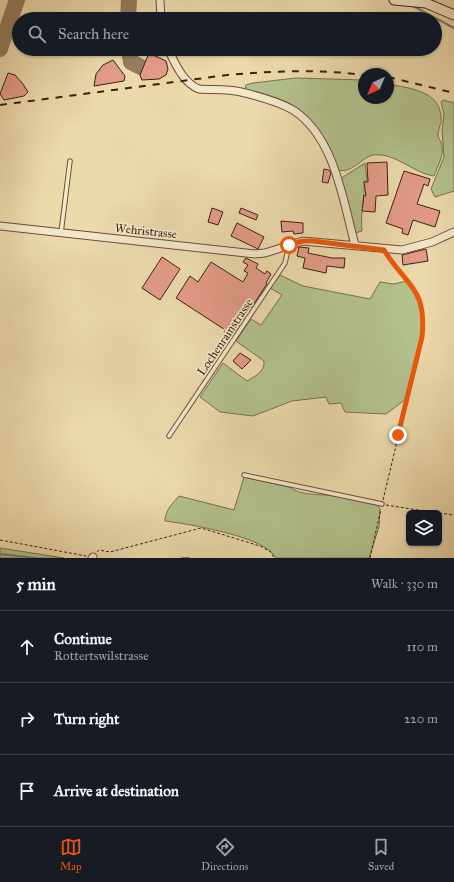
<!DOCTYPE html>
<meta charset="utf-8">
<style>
:root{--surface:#171b24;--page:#242831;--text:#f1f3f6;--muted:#9ea1a6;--line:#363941;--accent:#ea580c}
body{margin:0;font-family:"IM FELL Great Primer",serif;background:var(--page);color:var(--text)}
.controls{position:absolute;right:12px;bottom:12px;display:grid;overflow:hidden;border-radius:6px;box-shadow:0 1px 3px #0004}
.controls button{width:36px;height:36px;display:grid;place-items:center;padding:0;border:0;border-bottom:1px solid var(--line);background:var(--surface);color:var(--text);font:20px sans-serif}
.compass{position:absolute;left:358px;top:68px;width:36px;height:36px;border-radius:50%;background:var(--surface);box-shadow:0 1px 3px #0004;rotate:224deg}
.stop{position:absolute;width:12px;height:12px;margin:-9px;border:3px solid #ea580c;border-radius:50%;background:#fff}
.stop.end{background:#ea580c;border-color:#fff;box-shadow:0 1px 4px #0008}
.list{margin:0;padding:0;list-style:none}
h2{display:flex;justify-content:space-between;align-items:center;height:52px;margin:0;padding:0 16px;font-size:17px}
h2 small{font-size:13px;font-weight:400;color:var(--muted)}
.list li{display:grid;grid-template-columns:26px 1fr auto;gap:12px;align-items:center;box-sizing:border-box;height:72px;padding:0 16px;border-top:1px solid var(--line)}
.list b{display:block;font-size:15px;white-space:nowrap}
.list p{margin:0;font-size:13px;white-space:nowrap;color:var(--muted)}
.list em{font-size:13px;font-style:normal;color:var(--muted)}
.icon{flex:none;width:22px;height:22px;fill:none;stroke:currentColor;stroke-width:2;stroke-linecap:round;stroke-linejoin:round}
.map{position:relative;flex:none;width:454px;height:558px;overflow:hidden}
.search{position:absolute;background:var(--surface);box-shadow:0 1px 3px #0004;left:12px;right:12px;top:12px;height:44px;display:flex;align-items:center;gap:10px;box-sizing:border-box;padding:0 14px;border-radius:22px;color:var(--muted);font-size:15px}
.sheet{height:268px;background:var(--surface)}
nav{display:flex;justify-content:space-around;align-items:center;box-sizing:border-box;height:56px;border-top:1px solid var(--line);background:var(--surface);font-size:11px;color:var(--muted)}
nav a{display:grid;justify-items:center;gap:2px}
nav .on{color:var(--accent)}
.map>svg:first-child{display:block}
.green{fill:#b3c18d;stroke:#787050}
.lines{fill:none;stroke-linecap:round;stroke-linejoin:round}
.stream{stroke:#747c6c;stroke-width:2}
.taxiway{stroke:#947c60;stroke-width:16}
.building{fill:#e39c89;stroke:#3d1e13}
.service-casing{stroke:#694d39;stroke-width:5.5}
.minor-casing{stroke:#694d39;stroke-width:9}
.secondary-casing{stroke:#3d1e13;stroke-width:11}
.path{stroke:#3d1e13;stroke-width:1;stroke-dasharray:3 2;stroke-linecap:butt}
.service{stroke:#f3e7c9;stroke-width:3.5}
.minor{stroke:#f3e7c9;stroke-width:7}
.secondary{stroke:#f3e7c9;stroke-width:9}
.rail{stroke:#3d1e13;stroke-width:2;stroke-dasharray:7 7;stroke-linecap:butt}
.route{stroke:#ea580c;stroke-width:5}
.labels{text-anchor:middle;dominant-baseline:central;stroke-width:3.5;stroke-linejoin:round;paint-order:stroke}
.street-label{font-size:12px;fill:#3d1e13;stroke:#f3e7c9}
</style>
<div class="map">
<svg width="454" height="558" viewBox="0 0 454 558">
<rect width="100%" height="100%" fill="#ecdaac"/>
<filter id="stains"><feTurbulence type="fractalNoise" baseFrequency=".005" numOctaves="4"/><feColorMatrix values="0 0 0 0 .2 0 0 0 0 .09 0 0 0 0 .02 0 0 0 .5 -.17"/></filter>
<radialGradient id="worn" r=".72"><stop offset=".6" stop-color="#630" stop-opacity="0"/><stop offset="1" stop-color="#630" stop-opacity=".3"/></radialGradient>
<path class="green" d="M296,78L364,80V98H388V84C409,88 440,91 441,117C442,123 438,129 438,135C438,139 442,142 442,146C444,156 437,167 434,176C413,173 395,152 373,155C362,157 350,176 337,169L306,118L245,90L246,85L253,83Z
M443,100L454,103V191L435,197L431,189L444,157L442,130L444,114L441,102Z
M365,163L367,181H364C365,198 360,213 362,231L355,233L340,179Z
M280,275L303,286L370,299L380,282L394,284L407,281L417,295L420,304L422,322L421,335L406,399L386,414L345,412L341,403L329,404L326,397L292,401L253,416L220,412L200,397L223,363L247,381C255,376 265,372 264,361L236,341L251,319L261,325L282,295L270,288Z
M244,477L289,487C300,495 313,494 325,495C342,496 359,501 376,504L380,509L379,527L369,558H276C267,537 189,524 165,521C165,510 173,503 179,496L234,510Z
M0,548L64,558H0Z"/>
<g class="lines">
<path class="stream" d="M413,6L454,28
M0,554L36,558
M182,558H189"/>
<path class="taxiway" d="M128,19L129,0
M0,49L17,0
M129,49L131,62L143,68"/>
</g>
<path class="building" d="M149,53L166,61L168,69L166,75L159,79L142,80L140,75Z
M113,60L125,76L124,81L94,86L96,74L103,65Z
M8,73L15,75L23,84L28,92L24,96L4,100L0,94Z
M387,162L388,195L376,196L375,212L362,211L364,195L366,196L364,182H368L367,163Z
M324,169L329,170L331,173L328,183L322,182Z
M404,171L430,179L428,186L424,184L417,204L440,211L435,227L413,220L408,235L402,233L403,229L386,223Z
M212,208L223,212L218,225L208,222Z
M241,208L258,215L256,220L239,213Z
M281,221L303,223V233L294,234L293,231L282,232Z
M237,223L264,237L258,249L231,236Z
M299,247L309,248L308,253L332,258H345L344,268L327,266L326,273L303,268L305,258L297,256Z
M426,249L428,261L403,265L402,255Z
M162,257L180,269L160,300L142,288Z
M246,258L258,264L256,268L265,274L267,271L271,274L266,283L267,284L233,335L176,298L190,276L198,282L211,262L243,282L248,273L244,271L248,265L243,262Z
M240,353L251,360L242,369L233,361Z"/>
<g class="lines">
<g class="service-casing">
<path id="service" d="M61,233L70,161
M169,436L285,263L289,245
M244,475L382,504"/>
</g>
<g class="minor-casing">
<path id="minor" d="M160,0L161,19
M168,49C175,63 183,83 199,89C212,90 228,89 241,92C258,96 278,101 293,110C335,137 343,201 355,245
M0,226L255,254L265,253L303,241L402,250L432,242L454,232
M92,558L93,557"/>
</g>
<g class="secondary-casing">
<path id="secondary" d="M394,0L426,3L454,15"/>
</g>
<path class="path" d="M383,500L422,337C426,295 411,286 387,255
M386,505L437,513
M439,513L454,515
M0,540L86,556
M97,552L99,550L110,552L201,528L260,546L271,552L274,558
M370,558L381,509"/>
<use href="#service" class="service"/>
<use href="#minor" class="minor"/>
<use href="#secondary" class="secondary"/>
<path class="rail" d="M388,77L454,93
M0,105L227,75C273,71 318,69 364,75"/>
</g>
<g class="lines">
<path class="route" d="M289,245L303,241H313L384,250C406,286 427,287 422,337L398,435"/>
</g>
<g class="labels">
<g class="street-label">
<text transform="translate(146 231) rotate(6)">Wehristrasse</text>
<text transform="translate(225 337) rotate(-56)">Lochenrainstrasse</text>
</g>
</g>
<rect width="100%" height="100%" filter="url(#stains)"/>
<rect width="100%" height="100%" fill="url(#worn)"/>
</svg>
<div class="controls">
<button><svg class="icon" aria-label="layers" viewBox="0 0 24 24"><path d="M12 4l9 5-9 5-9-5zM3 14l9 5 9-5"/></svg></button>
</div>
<svg class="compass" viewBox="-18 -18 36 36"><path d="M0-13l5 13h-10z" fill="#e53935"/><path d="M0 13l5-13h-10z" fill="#9ea1a6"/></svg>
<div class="stop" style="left:289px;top:245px"></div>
<div class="stop end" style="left:398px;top:435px"></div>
<div class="search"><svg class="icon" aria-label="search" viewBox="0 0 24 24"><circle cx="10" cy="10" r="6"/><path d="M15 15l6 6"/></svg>Search here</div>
</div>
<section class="sheet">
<h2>5 min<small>Walk · 330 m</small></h2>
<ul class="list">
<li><svg class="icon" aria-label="ahead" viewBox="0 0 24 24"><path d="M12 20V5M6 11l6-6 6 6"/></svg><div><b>Continue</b><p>Rottertswilstrasse</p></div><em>110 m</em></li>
<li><svg class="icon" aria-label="right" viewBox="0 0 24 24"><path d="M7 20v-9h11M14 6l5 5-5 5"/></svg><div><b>Turn right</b></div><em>220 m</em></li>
<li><svg class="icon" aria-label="arrive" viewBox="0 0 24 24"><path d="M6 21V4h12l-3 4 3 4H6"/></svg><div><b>Arrive at destination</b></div></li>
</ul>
</section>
<nav>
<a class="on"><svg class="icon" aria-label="map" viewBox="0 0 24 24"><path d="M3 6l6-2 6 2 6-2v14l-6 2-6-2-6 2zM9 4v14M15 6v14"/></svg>Map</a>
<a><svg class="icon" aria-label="directions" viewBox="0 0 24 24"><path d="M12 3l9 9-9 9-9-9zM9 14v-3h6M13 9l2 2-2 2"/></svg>Directions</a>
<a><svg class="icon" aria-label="saved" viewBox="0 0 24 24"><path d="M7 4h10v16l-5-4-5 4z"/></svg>Saved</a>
</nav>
